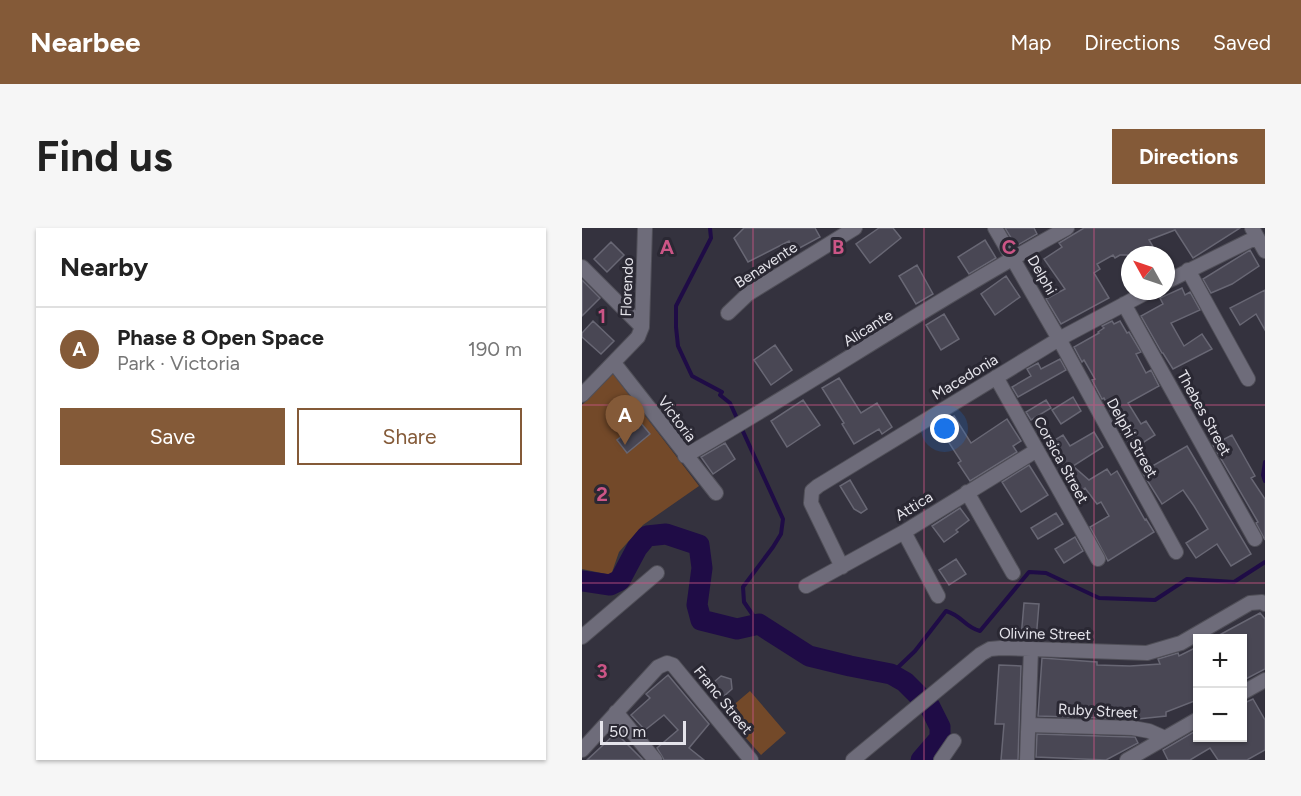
<!DOCTYPE html>
<meta charset="utf-8">
<style>
:root{--surface:#fff;--page:#f6f6f6;--text:#222;--muted:#767676;--line:#e0e0e0;--accent:#845a38}
body{margin:0;font-family:Figtree,sans-serif;background:var(--page);color:var(--text)}
.controls{position:absolute;right:18px;bottom:18px;display:grid;overflow:hidden;border-radius:0px;box-shadow:0 2px 4px #0004}
.controls button{width:54px;height:54px;display:grid;place-items:center;padding:0;border:0;border-bottom:2px solid var(--line);background:var(--surface);color:var(--text);font:30px sans-serif}
.compass{position:absolute;left:539px;top:18px;width:54px;height:54px;border-radius:50%;background:var(--surface);box-shadow:0 2px 4px #0004;rotate:310deg}
.scale{position:absolute;left:18px;bottom:15px;width:86px;box-sizing:border-box;padding-left:6px;border:3px solid #e5e4eb;border-top:0;font-size:16px;line-height:21px;white-space:nowrap;color:#e5e4eb;-webkit-text-stroke:4px #2a2833;paint-order:stroke}
.you{position:absolute;left:363px;top:201px;width:21px;height:21px;margin:-15px;border:4px solid #fff;border-radius:50%;background:#1a73e8;box-shadow:0 0 0 9px #1a73e833}
.badge{display:grid;place-items:center;width:39px;height:39px;border-radius:50%;background:var(--accent);color:#fff;font-size:20px;font-weight:700}
.pin{position:absolute;translate:-50% -50px;filter:drop-shadow(0 2px 3px #0008)}
.pin::after{content:'';position:absolute;top:32px;width:21px;height:18px;background:inherit;clip-path:polygon(0 0,100% 0,50% 100%)}
.list{margin:0;padding:0;list-style:none}
h2{display:flex;justify-content:space-between;align-items:center;height:78px;margin:0;padding:0 24px;font-size:26px}
h2 small{font-size:20px;font-weight:400;color:var(--muted)}
.list li{display:grid;grid-template-columns:39px 1fr auto;gap:18px;align-items:center;box-sizing:border-box;height:84px;padding:0 24px;border-top:2px solid var(--line)}
.list b{display:block;font-size:22px;white-space:nowrap}
.list p{margin:0;font-size:20px;white-space:nowrap;color:var(--muted)}
.list em{font-size:20px;font-style:normal;color:var(--muted)}
.actions{display:flex;gap:12px;padding:18px 24px}
.actions a{flex:1;padding:14px 0;border:2px solid var(--accent);border-radius:0px;text-align:center;font-size:21px;color:var(--accent)}
.actions .main{background:var(--accent);color:#fff}
.map{position:relative;flex:none;width:683px;height:532px;overflow:hidden;border-radius:0px}
header{display:flex;align-items:center;gap:36px;box-sizing:border-box;height:84px;padding:0 30px;background:var(--accent);color:#fff}
header strong{font-size:28px}
nav{display:flex;gap:33px;margin-inline-start:auto;font-size:21px}
.intro{display:flex;align-items:center;justify-content:space-between;box-sizing:border-box;height:144px;padding:0 36px}
h1{margin:0;font-size:42px}
.button{padding:15px 27px;border-radius:0px;background:var(--accent);color:#fff;font-size:21px;font-weight:700}
main{display:flex;gap:36px;padding:0 36px}
aside{flex:1;background:var(--surface);border-radius:0px;box-shadow:0 2px 4px #0004}
.map>svg:first-child{display:block}
.green{fill:#734929}
.lines{fill:none;stroke-linecap:round;stroke-linejoin:round}
.stream{stroke:#1f0c46;stroke-width:4}
.river{stroke:#1f0c46;stroke-width:21}
.building{fill:#494754;stroke:#686774;stroke-width:1.5}
.minor-casing{stroke:#504f58;stroke-width:16}
.minor{stroke:#6e6c7a;stroke-width:14}
.grid{fill:none;stroke:#cc5586;stroke-width:1.5;stroke-opacity:0.55}
.labels{text-anchor:middle;dominant-baseline:central;stroke-width:6;stroke-linejoin:round;paint-order:stroke}
.street-label{font-size:15px;fill:#e5e4eb;stroke:#2a2833}
.grid-label{font-size:20px;text-anchor:middle;font-weight:bold;fill:#cc5586;stroke:#2a2833;stroke-width:6;stroke-linejoin:round;paint-order:stroke}
</style>
<header>
<strong>Nearbee</strong>
<nav><a>Map</a><a>Directions</a><a>Saved</a></nav>
</header>
<div class="intro"><h1>Find us</h1><a class="button">Directions</a></div>
<main>
<aside>
<h2>Nearby<small></small></h2>
<ul class="list">
<li><span class="badge">A</span><div><b>Phase 8 Open Space</b><p>Park · Victoria</p></div><em>190 m</em></li>
</ul>
<div class="actions"><a class="main">Save</a><a>Share</a></div>
</aside>
<div class="map">
<svg width="683" height="532" viewBox="0 0 683 532">
<rect width="100%" height="100%" fill="#34323e"/>
<path class="green" d="M31,146L117,258L61,297L37,324L29,347L0,341V177Z
M168,463L204,505L179,527L142,485Z"/>
<g class="lines">
<path class="stream" d="M128,0L129,10L94,78V99L96,118L110,148L140,164L138,167L148,175L201,291L199,306L191,319L161,359L162,374L177,396
M683,234L681,247L683,253
M309,446L333,423L364,383C381,388 382,399 398,403L447,344L464,345L517,370L573,372L605,351L652,354L683,334"/>
<path class="river" d="M0,353L28,357L38,352L55,320L65,308L84,306L117,317L120,340L115,377L119,392L155,401L177,396L227,428L268,438L309,446L323,454L348,479L358,499V510L339,532"/>
</g>
<path class="building" d="M162,0H233L238,9L212,23L207,13L166,34L152,10Z
M297,0H311L319,10L288,35L274,16Z
M423,0H452L455,6L434,18Z
M502,0H658L611,30L593,2L567,12L576,27H538L533,30L531,27L515,36L518,41L512,45L527,70L479,96L464,71L483,61L462,31L480,19L477,15Z
M403,12L414,30L387,46L376,29Z
M29,14L42,27L25,44L12,31Z
M668,22L677,38L650,56L629,65L621,51Z
M335,37L351,66L334,76L317,48Z
M424,48L438,69L413,87L399,66Z
M0,52L18,70L0,88Z
M600,60L603,67L608,64L618,82L589,95L602,118L620,106L630,121L591,141L581,125H580L559,88L581,76L578,70Z
M683,62V102L674,86L658,97L648,80Z
M362,86L377,111L359,122L344,97Z
M11,93L32,113L19,126L0,109V105Z
M530,93L532,96L538,93L545,105L547,104L559,124L554,126L564,145L569,142L577,158L546,175L559,196L564,193L573,207L551,221L542,206L540,207L522,170L520,171L510,152L513,151L502,132L500,134L492,119L517,105L516,104L522,100L520,98Z
M193,117L210,142L189,157L172,132Z
M478,131L484,142L436,169L430,159L449,148L445,141L456,135L459,141Z
M257,150L279,185L295,175L310,199L300,206L297,201L272,216L260,196L262,195L240,160Z
M491,169L499,183L479,196L470,182Z
M221,172L238,197L205,219L189,193Z
M464,172L469,180L449,192L444,184Z
M372,188L389,215L425,191L439,213L431,218L435,224L388,253L376,235L379,233L356,198Z
M58,194L68,206L45,225L35,212Z
M512,204L521,219L491,238L507,252L525,241L529,247L535,243L563,292L564,291L572,304L526,333L508,299L527,288L519,274L515,276L503,260L495,266L490,256L494,253L484,237L479,240L463,218L481,207L488,218Z
M650,207L673,248L669,250L683,271V312L674,295L676,294L631,217Z
M143,215L153,231L131,246L119,229Z
M605,218L669,326L649,338L635,316L614,330L604,315L626,301L612,278L601,262L580,276L560,244Z
M447,237L466,267L439,284L420,254Z
M268,252L285,281L279,285L272,281L258,258Z
M378,280L387,292L374,302L376,304L362,314L350,298Z
M474,285L481,296L456,311L449,300Z
M493,309L501,323L482,335L473,321Z
M374,331L384,346L367,357L357,342Z
M442,375L457,376L454,412L439,410Z
M678,385L683,391V441L660,453V411H630Z
M615,419V472L584,484V488L556,491L456,488L460,430L515,434V437L548,438L578,436L576,431L596,425L597,428Z
M417,437L439,438L436,532H419L422,496H413Z
M86,447L127,496L107,520L122,532H82L75,520L96,502L82,487L63,502L49,487L68,470L64,466Z
M139,448L149,451L150,461L142,468L133,464L132,454Z
M671,471L683,492V522L665,532H636L628,520L608,532H586L581,522L615,502V510H660V476Z
M34,505L61,532H5Z
M455,506L550,509H553L556,515L524,532L454,529Z"/>
<g class="lines">
<g class="minor-casing">
<path id="minor" d="M413,0L477,111L594,324
M670,0L683,23
M0,39L60,99
M606,42L666,151
M584,54L675,9
M542,76L673,311
M146,85L166,66L273,0
M32,135L134,265
M414,149L516,331
M0,167L56,109L60,99L63,0
M103,228C232,154 355,71 485,0
M385,264L431,345
M322,304L356,368
M260,339L229,275L230,263L236,258L477,111L567,63
M224,358L322,304L455,222
M0,409L75,345
M660,465L683,452
M34,484L73,532
M447,497L551,500L567,503L583,510
M0,522L76,439L85,435L91,437L169,532
M271,532L399,426L408,421L419,420L565,425L599,415L668,375L680,374L683,376
M359,532L372,513
M445,532L449,421
M545,532L616,491"/>
</g>
<use href="#minor" class="minor"/>
</g>
<path class="grid" d="M171,0V532M342,0V532M512,0V532M0,177H683M0,355H683"/>
<g class="labels">
<g class="street-label">
<text transform="translate(184 37) rotate(-33)">Benavente</text>
<text transform="translate(460 47) rotate(60)">Delphi</text>
<text transform="translate(45 59) rotate(-88)">Florendo</text>
<text transform="translate(286 100) rotate(-32)">Alicante</text>
<text transform="translate(383 149) rotate(-31)">Macedonia</text>
<text transform="translate(622 185) rotate(61)">Thebes Street</text>
<text transform="translate(95 191) rotate(53)">Victoria</text>
<text transform="translate(550 210) rotate(61)">Delphi Street</text>
<text transform="translate(479 232) rotate(61)">Corsica Street</text>
<text transform="translate(332 278) rotate(-32)">Attica</text>
<text transform="translate(463 406) rotate(1)">Olivine Street</text>
<text transform="translate(141 472) rotate(51)">Franc Street</text>
<text transform="translate(516 483) rotate(3)">Ruby Street</text>
</g>
</g>
<g class="grid-label">
<text x="85" y="26">A</text>
<text x="256" y="26">B</text>
<text x="427" y="26">C</text>
<text x="20" y="95">1</text>
<text x="20" y="273">2</text>
<text x="20" y="450">3</text>
</g>
</svg>
<div class="controls">
<button>+</button>
<button>−</button>
</div>
<svg class="compass" viewBox="-18 -18 36 36"><path d="M0-13l5 13h-10z" fill="#e53935"/><path d="M0 13l5-13h-10z" fill="#767676"/></svg>
<div class="scale">50 m</div>
<div class="you"></div>
<div class="pin badge" style="left:43px;top:217px">A</div>
</div>
</main>
